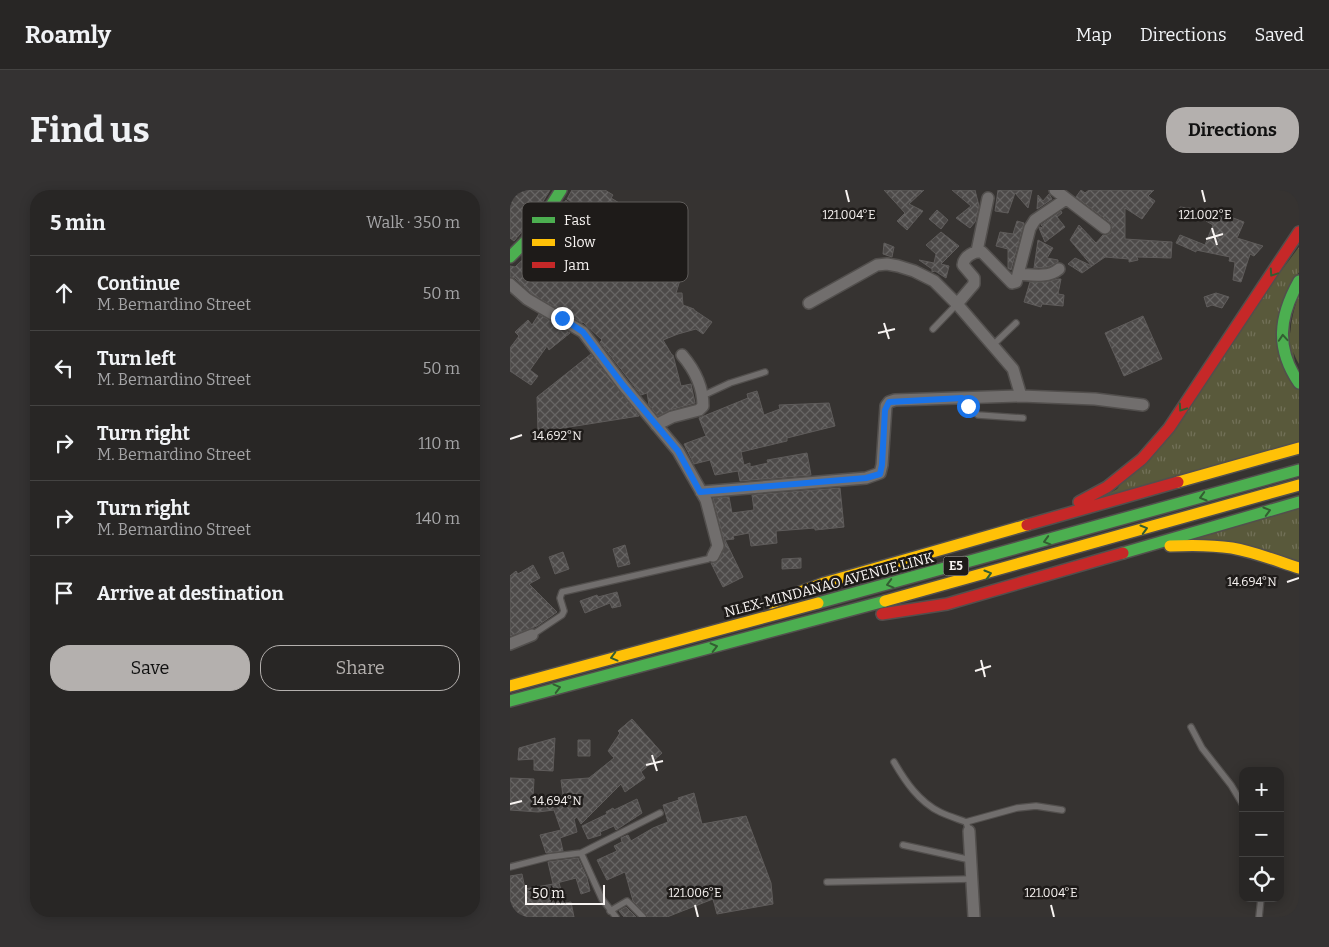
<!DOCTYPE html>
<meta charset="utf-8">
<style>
:root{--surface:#282625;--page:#343232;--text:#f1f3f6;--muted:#a5a5a7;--line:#444342;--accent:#b4b0ae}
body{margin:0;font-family:Bitter,serif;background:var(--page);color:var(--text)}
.controls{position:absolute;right:15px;bottom:15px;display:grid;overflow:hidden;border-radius:10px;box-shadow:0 2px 12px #0003}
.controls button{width:45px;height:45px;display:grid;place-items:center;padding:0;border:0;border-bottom:1px solid var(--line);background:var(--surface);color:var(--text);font:25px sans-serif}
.scale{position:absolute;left:15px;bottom:12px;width:80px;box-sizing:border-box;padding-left:5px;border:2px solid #f8f4f2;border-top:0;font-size:14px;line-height:18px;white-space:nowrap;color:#f8f4f2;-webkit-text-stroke:4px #1e1b19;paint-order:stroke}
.stop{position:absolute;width:15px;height:15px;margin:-11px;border:4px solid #1a73e8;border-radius:50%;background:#fff}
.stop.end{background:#1a73e8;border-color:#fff;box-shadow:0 1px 5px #0008}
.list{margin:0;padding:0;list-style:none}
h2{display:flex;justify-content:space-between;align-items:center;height:65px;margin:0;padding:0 20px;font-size:21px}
h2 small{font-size:16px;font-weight:400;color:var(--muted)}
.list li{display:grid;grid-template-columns:32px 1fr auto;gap:15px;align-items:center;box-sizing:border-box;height:75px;padding:0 20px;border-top:1px solid var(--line)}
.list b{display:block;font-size:19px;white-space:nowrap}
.list p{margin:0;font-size:16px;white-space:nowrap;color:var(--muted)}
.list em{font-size:16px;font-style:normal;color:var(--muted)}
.actions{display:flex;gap:10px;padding:15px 20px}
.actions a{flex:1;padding:11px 0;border:1px solid var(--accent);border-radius:20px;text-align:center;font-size:18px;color:var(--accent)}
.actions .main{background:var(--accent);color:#111}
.icon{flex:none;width:28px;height:28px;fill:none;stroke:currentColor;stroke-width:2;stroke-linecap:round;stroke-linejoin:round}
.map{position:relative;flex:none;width:789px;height:727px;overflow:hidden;border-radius:20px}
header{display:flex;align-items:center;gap:30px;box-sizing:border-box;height:70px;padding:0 25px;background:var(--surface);border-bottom:1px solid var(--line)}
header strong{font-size:24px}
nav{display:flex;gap:28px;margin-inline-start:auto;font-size:18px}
.intro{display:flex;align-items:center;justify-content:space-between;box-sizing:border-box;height:120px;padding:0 30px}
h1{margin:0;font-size:35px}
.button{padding:12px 22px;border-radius:20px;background:var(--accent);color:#111;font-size:18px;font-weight:700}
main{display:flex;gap:30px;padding:0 30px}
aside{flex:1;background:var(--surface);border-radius:20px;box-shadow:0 2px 12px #0003}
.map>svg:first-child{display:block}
.grass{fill:url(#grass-tufts)}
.building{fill:url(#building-cross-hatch);stroke:#5f5c5b}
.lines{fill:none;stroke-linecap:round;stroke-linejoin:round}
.lane-casing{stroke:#524f4d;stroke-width:8}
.street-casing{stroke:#524f4d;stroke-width:14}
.fast-casing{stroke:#524f4d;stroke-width:14}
.slow-casing{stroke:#524f4d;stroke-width:14}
.jam-casing{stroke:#524f4d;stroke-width:14}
.lane{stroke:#716e6d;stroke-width:5.5}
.street{stroke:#716e6d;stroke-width:11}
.fast{stroke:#4caf50;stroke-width:11}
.slow{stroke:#ffc107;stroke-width:11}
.jam{stroke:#c62828;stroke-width:11}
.oneway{stroke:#335e32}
.route{stroke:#1a73e8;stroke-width:6}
.ticks{fill:none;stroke:#f8f4f2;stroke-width:2}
.labels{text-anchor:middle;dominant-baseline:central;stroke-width:5;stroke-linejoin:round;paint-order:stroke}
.shield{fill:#1e1b19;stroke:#b7b3b1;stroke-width:1}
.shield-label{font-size:12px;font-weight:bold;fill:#f8f4f2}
.street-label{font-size:14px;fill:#f8f4f2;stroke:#1e1b19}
.key{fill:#1e1b19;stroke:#5f5c5a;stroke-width:1}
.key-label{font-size:14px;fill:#f8f4f2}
.ticks-label{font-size:12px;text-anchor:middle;fill:#f8f4f2;stroke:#1e1b19;stroke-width:5;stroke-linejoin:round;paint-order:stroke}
</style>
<header>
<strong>Roamly</strong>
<nav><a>Map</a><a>Directions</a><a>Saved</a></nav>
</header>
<div class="intro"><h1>Find us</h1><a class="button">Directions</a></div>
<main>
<aside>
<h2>5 min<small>Walk · 350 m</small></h2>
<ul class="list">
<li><svg class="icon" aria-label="ahead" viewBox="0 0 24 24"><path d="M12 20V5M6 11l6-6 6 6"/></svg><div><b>Continue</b><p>M. Bernardino Street</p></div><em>50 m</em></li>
<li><svg class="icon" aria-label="left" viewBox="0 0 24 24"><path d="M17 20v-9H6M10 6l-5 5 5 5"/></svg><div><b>Turn left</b><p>M. Bernardino Street</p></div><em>50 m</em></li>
<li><svg class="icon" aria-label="right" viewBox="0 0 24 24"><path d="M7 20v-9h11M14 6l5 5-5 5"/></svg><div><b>Turn right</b><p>M. Bernardino Street</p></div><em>110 m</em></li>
<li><svg class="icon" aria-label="right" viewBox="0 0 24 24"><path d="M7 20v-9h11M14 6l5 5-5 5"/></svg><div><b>Turn right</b><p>M. Bernardino Street</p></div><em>140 m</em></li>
<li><svg class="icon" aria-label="arrive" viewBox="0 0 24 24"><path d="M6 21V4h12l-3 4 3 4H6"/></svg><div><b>Arrive at destination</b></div></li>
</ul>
<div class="actions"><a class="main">Save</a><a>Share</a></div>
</aside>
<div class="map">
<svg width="789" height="727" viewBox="0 0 789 727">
<defs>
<pattern id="grass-tufts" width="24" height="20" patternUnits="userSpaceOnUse" patternTransform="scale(1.25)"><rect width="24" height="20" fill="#59593b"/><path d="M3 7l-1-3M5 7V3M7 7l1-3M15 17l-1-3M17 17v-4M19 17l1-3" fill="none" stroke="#727158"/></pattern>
<pattern id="building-cross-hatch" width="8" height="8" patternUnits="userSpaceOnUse" patternTransform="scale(1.25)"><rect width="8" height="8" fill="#4d4a49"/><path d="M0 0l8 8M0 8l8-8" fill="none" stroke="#676564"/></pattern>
</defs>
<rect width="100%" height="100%" fill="#363331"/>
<path class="grass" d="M789,57V82L775,106L789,200V253L580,314L607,299Z
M789,104V174C775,151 781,128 789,104Z
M789,317V372L668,350Z"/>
<path class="building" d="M11,0H40L21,31L4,51L0,48V11Z
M62,0H95L103,5L101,8L124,22L121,27L126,30L118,40L113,37L109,42L57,9Z
M374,0H414L399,14L413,21L397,40L387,31L395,23Z
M442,0H465L469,16L465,32L460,38L446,28L461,16Z
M488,0H522L518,18L505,3L498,23L485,21Z
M571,0L575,3L579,0H644L638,6L645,11L632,29L615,18V49L662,52L661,68L627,67L628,70L619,72V69L595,67L582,76L560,50L569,35L586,53L593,45H597L601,43L602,34L566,7Z
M539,4L542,9L527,19L528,5L533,11Z
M56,10L93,61L88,67L118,56L119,60L131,57V60L145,57L148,72L153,70L160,88L170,90L166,103H172L173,115L184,119V120L202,132L193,144L186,139L168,144L153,150L162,165H163L171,196L181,194L185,213L160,220L148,226L139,215L137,203L131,205L90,152L92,150L73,132L72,133L22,104L5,88L0,87V76L5,77L24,59Z
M670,17L686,19V28L670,25Z
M427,20L438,30L431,39L419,29Z
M551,21L552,23L547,27L555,37L535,52L529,38V37L534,38L531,35Z
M701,22L716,30L718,26L734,32L727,48L753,56L744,66L740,64L731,92L723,90L725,72L719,71L720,67L686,60V62L666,53L670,45L695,55L703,35L696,31Z
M507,31L514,33L501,80L498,78V59L486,56L490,42L503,44Z
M431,42L449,56L431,74L439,76L436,88L425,81L422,82V79L409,70L424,73L426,64L416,55Z
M528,50L543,58L537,68L548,70V72L538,77L524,78Z
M374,53L384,57L382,67L373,64Z
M565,68L582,76L572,83L558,74Z
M548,89H551L548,104L554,105L553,116L532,114L531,117L514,112L520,92H536Z
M706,103L719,107L712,118L702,115L697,117L694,107Z
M29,124L60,143L39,160L37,156L20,180L28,186L21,195L0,181V158L9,146L5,142L18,130L22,135Z
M633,126L652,169L614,186L595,143Z
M81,164L129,226L28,242L27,207Z
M247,201L254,225L270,219L269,215L319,213L325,236L277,248V251L231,262L234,275L240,273V277L258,273L257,270L297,263L301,285L230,291L228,281L205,285L200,270L184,274L174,254L196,246L189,228L238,208L237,204Z
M330,298L334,337L305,340V338L266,341L267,353L241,356L239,343L223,346L224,349L215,350L233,387L213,397L201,373L207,372L209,370L215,355L203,308L219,307L222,323L244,320L242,305Z
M115,355L120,374L108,377L103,359Z
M53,362L59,379L45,384L39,367Z
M291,368V378L272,379V369Z
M23,375L30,388L19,394L47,422L27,436L0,446V386L6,381L8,384Z
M107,402L111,416L102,418L100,413L75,423L70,411L87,405L88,407Z
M122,529L152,563L131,582L135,588L115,602L111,594L71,634L67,627L64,629L67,642L50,648L53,661L36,663L30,645L51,640L44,620L28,622L0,620V588L24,589L23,609L53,606L51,590L79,588L104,568L98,561L110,543L108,541Z
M45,548L43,581L24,580V569L8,570L9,558Z
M68,550H80V566H68Z
M184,603L192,634L236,626L261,693L263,714L207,724L203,709L157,727H138L123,711L115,682L97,690L87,670L107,661L104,656L112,652L111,648L118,645L121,651L143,638L158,632L153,615L169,610L168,608Z
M127,609L132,623L106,640L104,636L90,642L91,645L78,649L72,636L97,624L96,622L103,618L104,620Z
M68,668L77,688L80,701L71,704L66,688L43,694L38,672Z
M12,684L15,699L49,693L55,713L61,712L64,727H0V686Z
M116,717L126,727H114L109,721Z"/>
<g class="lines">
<g class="lane-casing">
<path id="lane" d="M423,139L447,114
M483,155L506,133
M192,206L220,193L255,182
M452,208L468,225L513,228
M22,445L52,425L54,421L50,408L52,402L198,369L203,366
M681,537L692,558L721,595L733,615
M384,572C395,591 409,612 430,622C438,626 448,629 456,632L459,641
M456,632L507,618L526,616L552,620
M393,655L461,670
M71,663L92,709L106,727
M0,677L39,667L71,663L150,623
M317,692L462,689
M100,721L117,711L133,727
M749,727L751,708"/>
</g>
<g class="street-casing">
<path id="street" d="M545,0L595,38
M467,61L478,8
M509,84C522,85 539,88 549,79
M0,94L17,109L73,142L113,195L168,261L196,310L208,356L203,366
M299,113L367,75L377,74L388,76L404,81L424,91L447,114L503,179L511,206
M447,114L464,94V88L453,75C454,66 464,61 472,62L502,93L506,92L520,38L525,30L556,9
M146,235L162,227L189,220L193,216C193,197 184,179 172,165
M191,302L356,288L370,283L372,275L376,216L379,212L385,210L511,206L585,209L633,215
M0,454L22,445
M459,641L464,727"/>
</g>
<g class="fast-casing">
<path id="fast" d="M0,67L23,44L51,0
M789,91C769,127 765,158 789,193
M613,363L789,312
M308,413L789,280
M0,511L375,411"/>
</g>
<g class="slow-casing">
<path id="slow" d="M668,292L789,258
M660,356C681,355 702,355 722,358C745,362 767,371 789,378
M375,411L789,295
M261,413L314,393L517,335
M0,496L308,413"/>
</g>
<g class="jam-casing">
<path id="jam" d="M569,312L597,297L632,269L659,238L789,42
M517,335L668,292
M372,424L437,414L613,363"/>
</g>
<use href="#lane" class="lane"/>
<use href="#street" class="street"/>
<use href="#fast" class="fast"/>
<use href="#slow" class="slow"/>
<use href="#jam" class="jam"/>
</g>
<defs><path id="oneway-chevron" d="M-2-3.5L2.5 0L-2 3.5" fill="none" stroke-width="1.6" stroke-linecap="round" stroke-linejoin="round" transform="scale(1.25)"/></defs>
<g class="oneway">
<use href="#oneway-chevron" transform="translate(763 83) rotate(124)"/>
<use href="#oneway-chevron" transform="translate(773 148) rotate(-94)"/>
<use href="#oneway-chevron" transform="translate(672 218) rotate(124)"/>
<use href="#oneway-chevron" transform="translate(693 307) rotate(164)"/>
<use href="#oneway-chevron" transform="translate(757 321) rotate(-16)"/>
<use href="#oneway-chevron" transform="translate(634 339) rotate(-16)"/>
<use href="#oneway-chevron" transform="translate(537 351) rotate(164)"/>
<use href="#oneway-chevron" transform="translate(478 384) rotate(-16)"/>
<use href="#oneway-chevron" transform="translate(380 394) rotate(165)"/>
<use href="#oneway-chevron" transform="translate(204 457) rotate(-14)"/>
<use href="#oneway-chevron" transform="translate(104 467) rotate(165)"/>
<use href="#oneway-chevron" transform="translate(47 498) rotate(-15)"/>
</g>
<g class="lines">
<path class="route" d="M52,128L73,142L113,195L168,261L190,302L356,288L370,284L372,275L375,220L379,212L452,208L458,216"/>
</g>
<path class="ticks" d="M336,0L339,12M692,0L695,12M702,38L707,55M696,49L713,44M374,133L379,149M368,143L385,139M0,249L12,245M777,392L789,388M471,470L475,487M465,481L481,476M142,565L147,581M136,575L153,571M0,614L12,611M185,715L188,727M541,715L544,727"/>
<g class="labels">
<rect class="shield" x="433.5" y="366.5" width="25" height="19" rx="4"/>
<g class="shield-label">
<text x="446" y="376">E5</text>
</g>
<g class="street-label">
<text transform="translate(319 395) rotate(-15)">NLEX-MINDANAO AVENUE LINK</text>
</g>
</g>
<rect x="12" y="12" width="166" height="80" rx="8" class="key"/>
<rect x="22" y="27" width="23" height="6" fill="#4caf50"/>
<rect x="22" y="49" width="23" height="7" fill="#ffc107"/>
<rect x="22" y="72" width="23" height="6" fill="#c62828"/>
<g class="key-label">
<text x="54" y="35">Fast</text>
<text x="54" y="57">Slow</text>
<text x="54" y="80">Jam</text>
</g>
<g class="ticks-label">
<text x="339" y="29">121.004°E</text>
<text x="695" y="29">121.002°E</text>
<text x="47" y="250">14.692°N</text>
<text x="742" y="396">14.694°N</text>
<text x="47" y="615">14.694°N</text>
<text x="185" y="707">121.006°E</text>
<text x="541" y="707">121.004°E</text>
</g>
</svg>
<div class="controls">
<button>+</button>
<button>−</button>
<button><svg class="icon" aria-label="locate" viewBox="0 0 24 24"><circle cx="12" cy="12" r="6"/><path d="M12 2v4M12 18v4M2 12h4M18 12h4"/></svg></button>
</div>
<div class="scale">50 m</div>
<div class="stop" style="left:458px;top:216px"></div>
<div class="stop end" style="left:52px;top:128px"></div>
</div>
</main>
